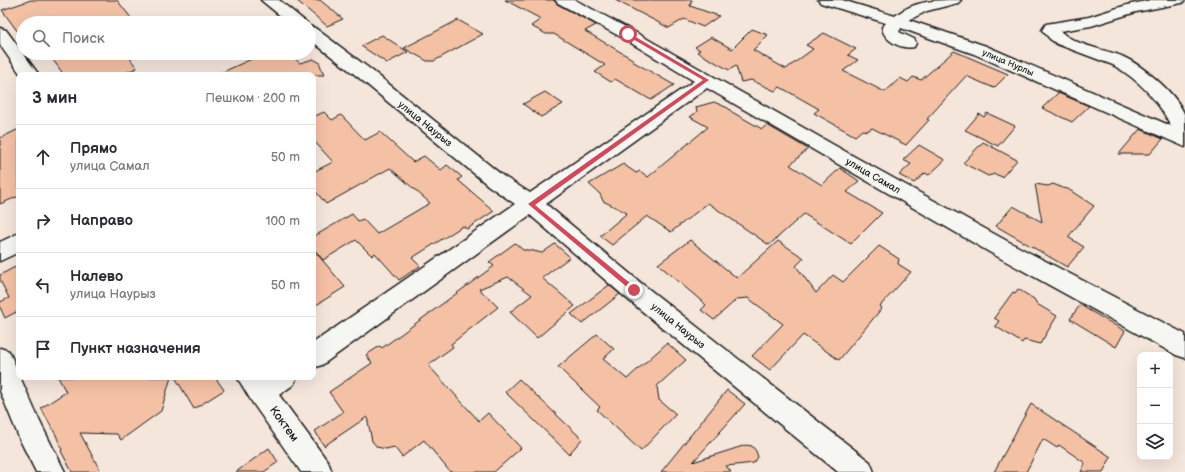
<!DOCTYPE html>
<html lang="ru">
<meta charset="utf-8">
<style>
:root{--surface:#fff;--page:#f7f7f7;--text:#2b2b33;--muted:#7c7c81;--line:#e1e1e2}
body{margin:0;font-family:"Balsamiq Sans",sans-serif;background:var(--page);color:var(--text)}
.controls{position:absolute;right:12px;bottom:12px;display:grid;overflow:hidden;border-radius:8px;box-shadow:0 4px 16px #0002}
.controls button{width:36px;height:36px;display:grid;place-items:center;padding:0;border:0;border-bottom:1px solid var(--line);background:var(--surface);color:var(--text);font:20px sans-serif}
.stop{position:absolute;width:12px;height:12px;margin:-9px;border:3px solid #d1495b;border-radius:50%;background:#fff}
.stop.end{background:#d1495b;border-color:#fff;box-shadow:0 1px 4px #0008}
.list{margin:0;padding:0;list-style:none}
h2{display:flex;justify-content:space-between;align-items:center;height:52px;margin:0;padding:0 16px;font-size:17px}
h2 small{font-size:13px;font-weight:400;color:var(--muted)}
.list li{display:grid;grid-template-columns:26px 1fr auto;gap:12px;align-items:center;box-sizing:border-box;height:64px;padding:0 16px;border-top:1px solid var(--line)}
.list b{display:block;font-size:15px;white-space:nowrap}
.list p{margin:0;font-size:13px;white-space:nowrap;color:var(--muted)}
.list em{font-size:13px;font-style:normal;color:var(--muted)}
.icon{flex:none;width:22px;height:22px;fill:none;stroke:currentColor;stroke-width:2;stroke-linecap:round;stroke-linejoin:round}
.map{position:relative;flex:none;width:1185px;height:472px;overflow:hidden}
.search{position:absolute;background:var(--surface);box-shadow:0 4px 16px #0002;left:16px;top:16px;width:300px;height:44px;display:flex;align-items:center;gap:10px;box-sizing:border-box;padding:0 14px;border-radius:22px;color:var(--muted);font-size:15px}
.panel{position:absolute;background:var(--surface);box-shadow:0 4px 16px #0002;left:16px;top:72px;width:300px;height:308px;border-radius:8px}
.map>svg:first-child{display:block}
.building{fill:#f4c1a5;stroke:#1c1c1c}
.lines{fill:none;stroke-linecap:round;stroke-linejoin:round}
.minor-casing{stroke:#1c1c1c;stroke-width:3}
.minor{fill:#f6f6f2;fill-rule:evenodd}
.route{fill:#d1495b}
.labels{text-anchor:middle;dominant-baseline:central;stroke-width:3;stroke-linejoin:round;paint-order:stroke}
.far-street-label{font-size:9px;fill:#1c1c1c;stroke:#f6f6f2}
.street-label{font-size:10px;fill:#1c1c1c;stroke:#f6f6f2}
.near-street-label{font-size:12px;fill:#1c1c1c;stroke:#f6f6f2}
</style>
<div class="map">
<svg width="1185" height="472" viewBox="0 0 1185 472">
<rect width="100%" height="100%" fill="#f5e6db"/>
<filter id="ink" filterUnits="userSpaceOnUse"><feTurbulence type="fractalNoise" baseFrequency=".025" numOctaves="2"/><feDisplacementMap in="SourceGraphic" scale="8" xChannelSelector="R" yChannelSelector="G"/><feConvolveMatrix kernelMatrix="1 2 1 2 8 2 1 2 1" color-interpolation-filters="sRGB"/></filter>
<g filter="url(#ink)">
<path class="building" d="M31,0H117L135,23H23V39L2,10Z
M296,0H320L343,19L327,26Z
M505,0H554L557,4L596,25L585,31L634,60L632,61L674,85L651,100L615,79L611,82L595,72L605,65L554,34H546L531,26L541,19Z
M615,0H692L690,6L719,16L703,27L684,19L669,28Z
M458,20L483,34L434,61H427L404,48Z
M752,29L768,35L753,50L786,69L813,49L806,45L824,33L856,49L848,55L858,60L843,71L885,92L900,78L908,82L913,77L921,80L954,51L1008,74L994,88L966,76L927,119L929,120L906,145L872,128L867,131L862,130L855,136L814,113L819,109L780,87L775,91L751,80L741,82L736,66L729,70L697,52L700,50L695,47L711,37L732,49Z
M382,35L408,52L387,63L361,46Z
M48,53H126L137,68L120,75H64Z
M265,53H288L300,63L313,59L319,62L324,75H216Z
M545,92L563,104L541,117L523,104Z
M1058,93L1089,106L1072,122L1042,108Z
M714,102L728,108L732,112L762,129L767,125L808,149L790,165L822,185L840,168L859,181L847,192L882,213L851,244L804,214L769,245L708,203L671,232L647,216L612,245L600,236L627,213L603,201L600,194L589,184L623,164L636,173L640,171L648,177L708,127L690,117L697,112L696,107Z
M324,112L332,120L341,115L365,140L380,132L413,162L424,156L441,170L447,165L462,177L458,180L494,211L467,229L463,226L412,258L420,266L399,280L375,253L372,256L356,240L323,260L313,248V237L352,214L358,221L363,219L377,234L430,203L390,168L326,204L313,188V172L333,162L313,140V117Z
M987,113L1015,126L998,146L965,130L979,114L984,117Z
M19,129V196L0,204V138Z
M1140,129L1163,139L1150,154H1119Z
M983,142L1017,160L1002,177L995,174L988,176L963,163Z
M919,145L945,160L929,175L925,173L914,183L899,175L911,164L903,160Z
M1035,184L1048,186L1053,184L1063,188L1068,189L1094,206L1068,237L1084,247L1067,267L996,226L1013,206L1042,222Z
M690,240L737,278L778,241L804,258L796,266L816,293L833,275L843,282L879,246L899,259L898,264L911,272L880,306L882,308L839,360L803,335L770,370L752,356L783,324L748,298L737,299L714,320L701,310L706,305L658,264Z
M515,243L523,250H529L542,253L555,244L570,257L542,278L575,306L537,338L510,312L532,295L508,277L479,289L498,307L451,344L453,347L428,365L479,421L488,413L521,448L494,472H450L424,440L402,457L394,447L386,449L377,447L372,441L367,417L324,446L315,431L343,412L329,392L372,363L366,355L380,346L382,348L494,266L489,262Z
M313,249L345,287L313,307Z
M15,267L19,275V319L16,312L5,318L0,307V302L9,298L0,280V275Z
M609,285L620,294L582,324L571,314Z
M1018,289L1034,299L1037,304L1057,316L1040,344L1024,340L1022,343L995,326L999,321L994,318L1013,292L1015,293Z
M1080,305L1125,331L1116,347L1070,319Z
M597,334L614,349L603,359L627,379L667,343L686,360L657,386L659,400L676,414L641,451L597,410L600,407L558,367Z
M58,377H171L161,411L121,440L117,434L80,433L101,472H72L61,451L62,450L56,435L41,408L66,392Z
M175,377H215L224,390L194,409Z
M519,379L582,439L569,454L505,392Z
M727,390L745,404L693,462L746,445L752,446L756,451L758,457L754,463L726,466L731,472H661Z
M1031,404L1111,457L1103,472H1081L1085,463L1059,445L1057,448L1043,439L1026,472H994Z
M269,448L278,462L264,472H236Z"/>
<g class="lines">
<g class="minor-casing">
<path id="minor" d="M261,0H279L307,23H289Z
M555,0H575L633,31L855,157L1007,241L1185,334V358L1176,355L991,253L707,88L546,204L641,283L870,462L874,472H838L625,297L530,215L322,365L313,368V343L515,204L489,186L358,77L309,39V26L315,28L370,69L503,176L530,193L694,81L621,37L558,3Z
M818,0H842L895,16C915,0 937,0 961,0L958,3L927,11L909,20L986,46L1171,126C1158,100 1138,79 1113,65L1057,44L1050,39L1042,30L1046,24L1089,17L1127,5L1151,0H1185L1182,3L1136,12L1091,26L1060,31C1074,44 1097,48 1116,54C1138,61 1177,93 1185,116C1185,124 1185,138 1185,147L974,54L901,28L899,32L914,39L916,43L914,47C901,50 883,40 882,27L886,23L821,3Z
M0,28L6,30L39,75H21L0,45Z
M19,233V252L0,261V242Z
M0,348L9,351L19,374V377H20L40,422L65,472H36L20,440L0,391Z
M237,377H297L293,385L279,395L328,462L332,472H301L252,402Z"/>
</g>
<use href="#minor" class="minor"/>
</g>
</g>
<path class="route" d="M626,33H629L709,80L535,205L636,288V292L634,293L528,204L703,80L626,35Z"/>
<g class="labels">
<g class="far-street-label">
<text transform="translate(1008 63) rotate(23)">улица Нурлы</text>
</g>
<g class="street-label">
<text transform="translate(425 124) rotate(39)">улица Наурыз</text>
<text transform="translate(873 176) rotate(30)">улица Самал</text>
<text transform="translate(678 326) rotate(39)">улица Наурыз</text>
</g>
<g class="near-street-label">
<text transform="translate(284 424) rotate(54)">Коктем</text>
</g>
</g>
</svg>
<div class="controls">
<button>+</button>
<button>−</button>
<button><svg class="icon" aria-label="layers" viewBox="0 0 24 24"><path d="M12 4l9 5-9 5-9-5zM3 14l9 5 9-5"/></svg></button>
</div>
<div class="stop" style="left:628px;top:34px"></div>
<div class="stop end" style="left:634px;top:290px"></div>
<div class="search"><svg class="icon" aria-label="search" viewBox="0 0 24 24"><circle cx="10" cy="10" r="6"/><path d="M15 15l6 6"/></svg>Поиск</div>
<section class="panel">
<h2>3 мин<small>Пешком · 200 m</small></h2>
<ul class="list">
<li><svg class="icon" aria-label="ahead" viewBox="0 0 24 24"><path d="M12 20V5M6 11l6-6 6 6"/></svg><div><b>Прямо</b><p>улица Самал</p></div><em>50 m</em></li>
<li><svg class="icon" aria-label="right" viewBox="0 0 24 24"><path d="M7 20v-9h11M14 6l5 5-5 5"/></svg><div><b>Направо</b></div><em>100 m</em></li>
<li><svg class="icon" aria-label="left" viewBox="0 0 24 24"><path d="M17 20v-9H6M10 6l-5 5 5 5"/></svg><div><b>Налево</b><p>улица Наурыз</p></div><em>50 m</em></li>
<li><svg class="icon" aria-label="arrive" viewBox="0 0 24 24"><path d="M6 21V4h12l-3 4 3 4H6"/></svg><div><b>Пункт назначения</b></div></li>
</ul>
</section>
</div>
